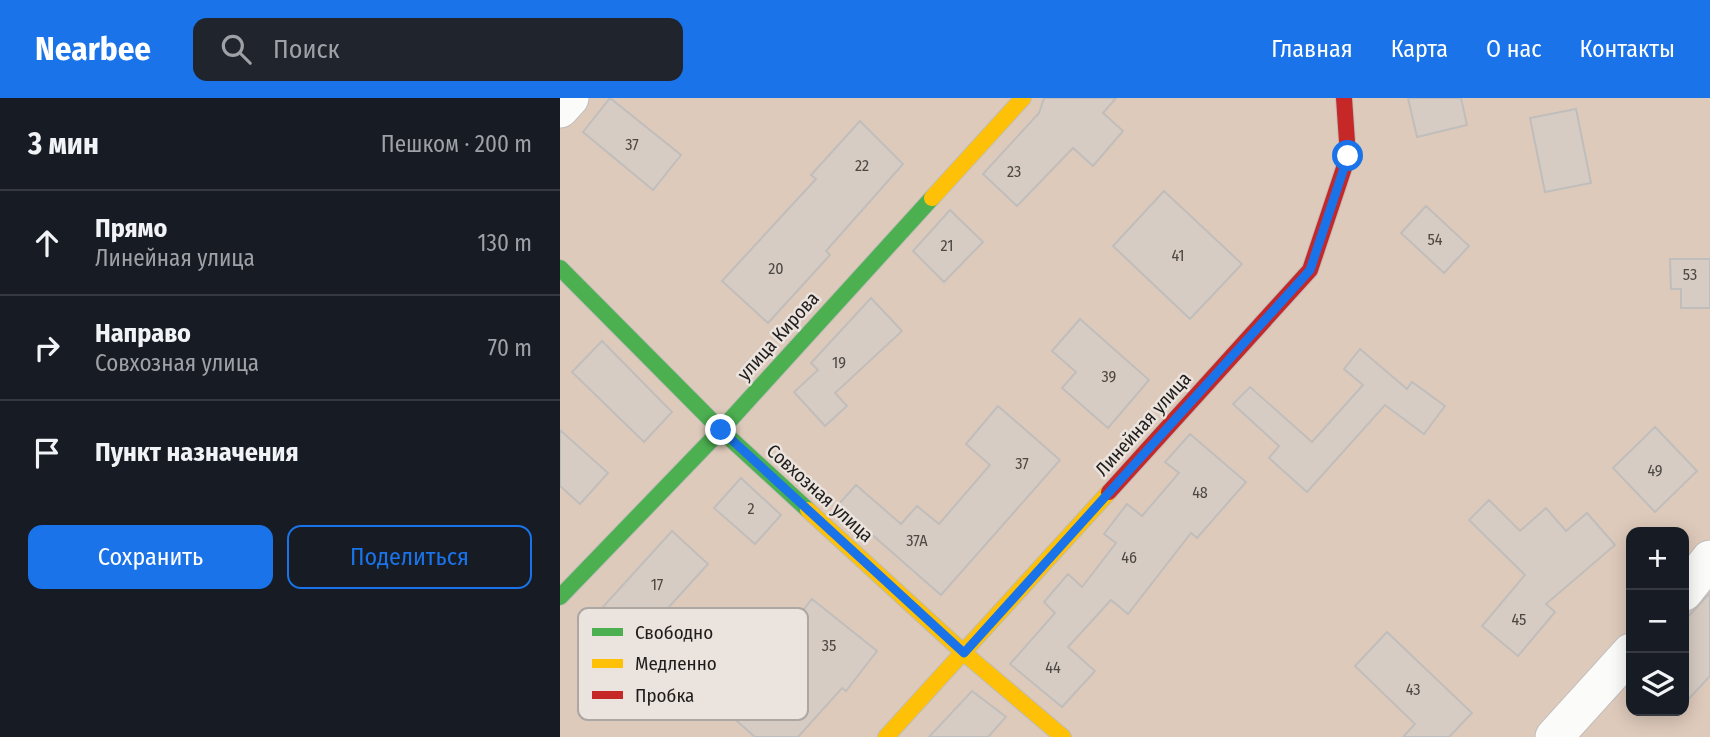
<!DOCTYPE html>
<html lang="ru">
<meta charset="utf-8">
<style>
:root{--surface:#171b24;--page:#20242c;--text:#f1f3f6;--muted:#9ea1a6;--line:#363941;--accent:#1a73e8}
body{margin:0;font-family:"Fira Sans Condensed",sans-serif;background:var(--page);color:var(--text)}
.controls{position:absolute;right:21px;bottom:21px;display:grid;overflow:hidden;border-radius:14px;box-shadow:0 4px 18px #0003}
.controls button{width:63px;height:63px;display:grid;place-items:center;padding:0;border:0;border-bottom:2px solid var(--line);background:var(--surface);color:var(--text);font:35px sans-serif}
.stop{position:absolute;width:21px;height:21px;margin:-16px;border:5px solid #1a73e8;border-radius:50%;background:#fff}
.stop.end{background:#1a73e8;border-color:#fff;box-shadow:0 2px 7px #0008}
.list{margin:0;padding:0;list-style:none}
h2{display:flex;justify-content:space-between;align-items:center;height:91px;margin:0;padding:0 28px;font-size:30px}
h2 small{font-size:23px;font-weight:400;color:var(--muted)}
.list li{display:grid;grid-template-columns:46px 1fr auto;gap:21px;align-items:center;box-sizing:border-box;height:105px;padding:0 28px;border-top:2px solid var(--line)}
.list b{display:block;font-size:26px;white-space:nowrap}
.list p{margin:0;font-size:23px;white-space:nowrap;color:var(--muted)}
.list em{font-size:23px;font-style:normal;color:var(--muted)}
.actions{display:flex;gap:14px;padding:21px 28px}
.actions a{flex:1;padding:16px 0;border:2px solid var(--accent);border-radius:14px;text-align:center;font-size:24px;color:var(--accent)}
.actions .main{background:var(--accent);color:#fff}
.icon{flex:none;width:38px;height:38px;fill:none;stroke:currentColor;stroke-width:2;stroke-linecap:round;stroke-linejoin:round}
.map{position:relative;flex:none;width:1150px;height:639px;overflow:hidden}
header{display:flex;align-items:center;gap:42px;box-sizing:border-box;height:98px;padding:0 35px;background:var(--accent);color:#fff}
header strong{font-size:33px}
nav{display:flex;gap:38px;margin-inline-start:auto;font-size:24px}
.search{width:490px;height:63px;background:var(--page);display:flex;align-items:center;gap:18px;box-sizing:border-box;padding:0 24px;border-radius:14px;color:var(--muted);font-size:26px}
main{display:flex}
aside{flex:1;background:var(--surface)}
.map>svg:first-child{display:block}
.green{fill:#decabb;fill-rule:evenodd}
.building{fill:#d7ccc3;stroke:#c0bebc;stroke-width:2}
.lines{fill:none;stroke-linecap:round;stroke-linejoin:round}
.street-casing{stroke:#bfbcba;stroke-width:39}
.fast-casing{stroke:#bfbcba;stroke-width:18}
.slow-casing{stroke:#bfbcba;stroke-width:18}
.jam-casing{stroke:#bfbcba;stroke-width:18}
.street{stroke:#fbfbfa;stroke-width:37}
.fast{stroke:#4caf50;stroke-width:16}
.slow{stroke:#ffc107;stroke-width:16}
.jam{stroke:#c62828;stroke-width:16}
.route{stroke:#1a73e8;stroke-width:9}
.labels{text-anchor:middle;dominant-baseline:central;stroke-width:5;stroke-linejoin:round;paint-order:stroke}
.number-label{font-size:16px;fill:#4d4844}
.street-label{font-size:19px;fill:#1f1c1a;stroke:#eae3de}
.key{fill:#eae3de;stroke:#ada7a3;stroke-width:2}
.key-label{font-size:19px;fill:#1f1c1a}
</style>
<header>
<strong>Nearbee</strong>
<div class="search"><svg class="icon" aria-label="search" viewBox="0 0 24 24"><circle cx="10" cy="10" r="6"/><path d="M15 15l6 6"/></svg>Поиск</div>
<nav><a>Главная</a><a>Карта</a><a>О нас</a><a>Контакты</a></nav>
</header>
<main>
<aside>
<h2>3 мин<small>Пешком · 200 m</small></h2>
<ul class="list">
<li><svg class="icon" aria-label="ahead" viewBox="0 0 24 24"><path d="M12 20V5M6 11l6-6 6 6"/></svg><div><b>Прямо</b><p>Линейная улица</p></div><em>130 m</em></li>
<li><svg class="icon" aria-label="right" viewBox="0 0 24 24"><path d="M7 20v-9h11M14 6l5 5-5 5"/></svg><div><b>Направо</b><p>Совхозная улица</p></div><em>70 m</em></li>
<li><svg class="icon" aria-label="arrive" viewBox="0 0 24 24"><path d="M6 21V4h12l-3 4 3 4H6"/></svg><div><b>Пункт назначения</b></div></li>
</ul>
<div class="actions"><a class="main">Сохранить</a><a>Поделиться</a></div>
</aside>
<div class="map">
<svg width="1150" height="639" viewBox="0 0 1150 639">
<rect width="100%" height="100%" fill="#e7e4e1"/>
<path class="green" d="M0,0H1150V639H0ZM1071,434H1124V613H1071Z"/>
<path class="building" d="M50,0L121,57L93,92L23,34Z
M484,0H556L543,15L563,33L533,68L513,50L457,108L423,76L479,15Z
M848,0H901L907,27L857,39Z
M1016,11L1031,85L985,94L970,20Z
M300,23L343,66L266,153L270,157L208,225L162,183L256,81L251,77Z
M604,93L682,166L630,221L553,148Z
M866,108L909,148L884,175L841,135Z
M390,112L423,144L384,184L353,153Z
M1110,161H1150V210H1121V191H1111Z
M311,200L342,233L275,295L287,308L265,328L234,294L258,272L251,265Z
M520,221L589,282L548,330L502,290L516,274L492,253Z
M42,243L112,314L84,344L12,274Z
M800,251L847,291L852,284L885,308L864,336L825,307L747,394L709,360L719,348L673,306L690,289L752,344L803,287L784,271Z
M438,308L500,362L381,497L278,407L296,387L341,426L357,408L379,426L430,367L406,346Z
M1095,329L1137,373L1095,414L1053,370Z
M0,332L48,375L20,406L0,388Z
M630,336L686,384L637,440L631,435L568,516L551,502L508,549L535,573L502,609L450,566L495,515L484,504L508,476L522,489L556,445L544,436L567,406L582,418L619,375L605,364Z
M181,380L221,417L195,446L154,410Z
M929,402L960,433L986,410L1006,433L1027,415L1055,447L986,506L995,514L958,558L922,528L965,477L909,422Z
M112,433L148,466L78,543L42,510Z
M1150,495V578L1124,606V523Z
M252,501L317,553L286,593L282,590L238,639H195L136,587L175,544L200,567Z
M827,534L912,615L889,639H843L855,626L795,568Z
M412,593L446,619L428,639H369Z"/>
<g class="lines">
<g class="street-casing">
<path id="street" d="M0,11L10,0
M1124,494L1150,461
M994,639L1071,554"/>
</g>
<g class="fast-casing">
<path id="fast" d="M0,170L161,332L248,412
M0,499L161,332L372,100"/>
</g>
<g class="slow-casing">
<path id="slow" d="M372,100L463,0
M248,412L404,555L503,639
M326,639L549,394"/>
</g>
<g class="jam-casing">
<path id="jam" d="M549,394L750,172L788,58L784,0"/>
</g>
<use href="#street" class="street"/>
<use href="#fast" class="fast"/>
<use href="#slow" class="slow"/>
<use href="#jam" class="jam"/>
</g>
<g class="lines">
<path class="route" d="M161,332L404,555L750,172L788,58"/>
</g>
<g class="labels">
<g class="number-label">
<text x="72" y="46">37</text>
<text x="302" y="67">22</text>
<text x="454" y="73">23</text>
<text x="875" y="141">54</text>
<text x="387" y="147">21</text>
<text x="618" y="157">41</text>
<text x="216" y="170">20</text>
<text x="1130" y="176">53</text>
<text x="279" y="264">19</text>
<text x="549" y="278">39</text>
<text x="462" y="365">37</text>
<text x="1095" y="372">49</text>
<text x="640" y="394">48</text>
<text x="191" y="410">2</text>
<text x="357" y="442">37А</text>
<text x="569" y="459">46</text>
<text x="97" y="486">17</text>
<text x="959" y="521">45</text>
<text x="269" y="547">35</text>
<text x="493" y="569">44</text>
<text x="853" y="591">43</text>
</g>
<g class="street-label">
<text transform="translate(218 238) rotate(-48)">улица Кирова</text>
<text transform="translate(583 326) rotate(-48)">Линейная улица</text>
<text transform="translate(260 395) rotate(42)">Совхозная улица</text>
</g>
</g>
<rect x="18" y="510" width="230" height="112" rx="10" class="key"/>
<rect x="32" y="530" width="31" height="8" fill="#4caf50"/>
<rect x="32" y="561" width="31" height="9" fill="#ffc107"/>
<rect x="32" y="593" width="31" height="8" fill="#c62828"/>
<g class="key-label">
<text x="75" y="541">Свободно</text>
<text x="75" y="572">Медленно</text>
<text x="75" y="604">Пробка</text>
</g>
</svg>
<div class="controls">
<button>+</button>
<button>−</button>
<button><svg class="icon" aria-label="layers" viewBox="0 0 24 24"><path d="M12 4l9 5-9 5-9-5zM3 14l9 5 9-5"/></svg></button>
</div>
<div class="stop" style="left:788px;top:58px"></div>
<div class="stop end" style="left:161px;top:332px"></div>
</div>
</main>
